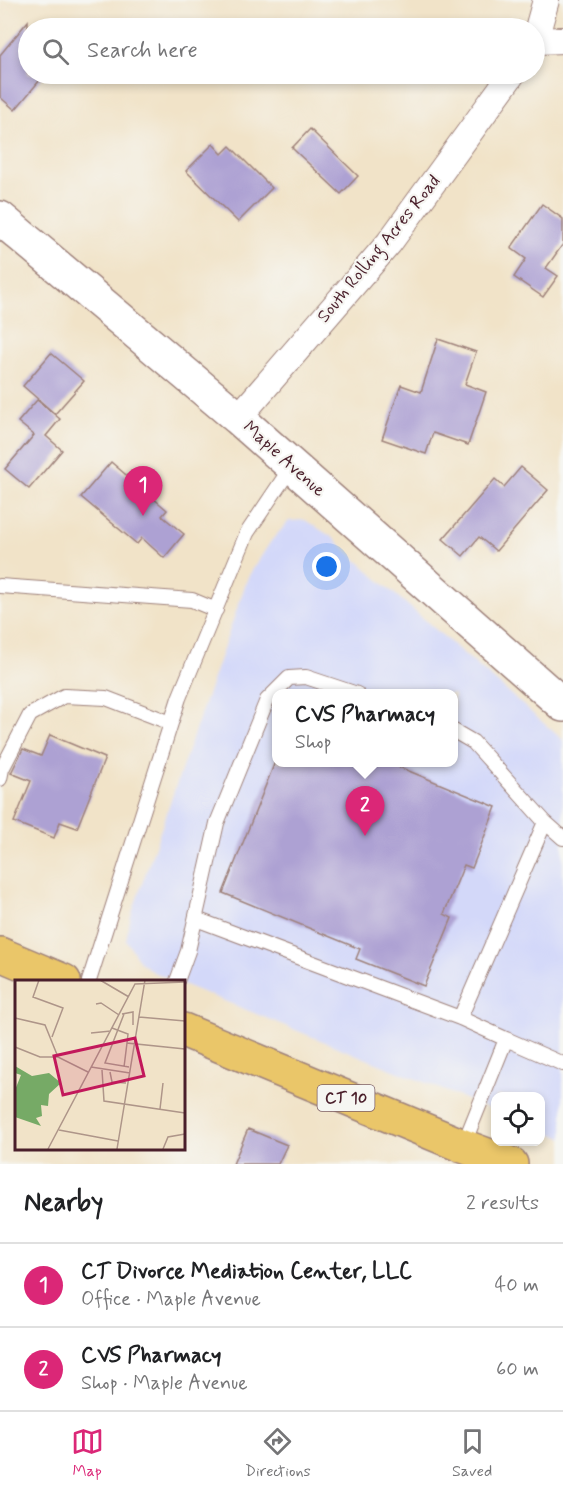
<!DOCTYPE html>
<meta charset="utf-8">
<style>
:root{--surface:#fff;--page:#f2f2f2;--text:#202124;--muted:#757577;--line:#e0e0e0;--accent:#db2777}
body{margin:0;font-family:Mynerve,sans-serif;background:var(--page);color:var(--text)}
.controls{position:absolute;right:18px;bottom:18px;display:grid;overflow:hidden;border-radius:12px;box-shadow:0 3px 9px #0003}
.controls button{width:54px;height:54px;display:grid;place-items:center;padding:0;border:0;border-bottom:2px solid var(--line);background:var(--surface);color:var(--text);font:30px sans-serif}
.you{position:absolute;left:327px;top:567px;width:21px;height:21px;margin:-15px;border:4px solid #fff;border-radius:50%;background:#1a73e8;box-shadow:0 0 0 9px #1a73e833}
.badge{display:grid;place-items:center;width:39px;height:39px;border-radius:50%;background:var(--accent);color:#fff;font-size:20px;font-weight:700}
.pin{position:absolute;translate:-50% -50px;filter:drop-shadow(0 2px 3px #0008)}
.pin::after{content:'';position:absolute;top:32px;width:21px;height:18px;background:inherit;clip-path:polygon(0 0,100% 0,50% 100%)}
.popup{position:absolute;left:272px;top:689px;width:186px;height:78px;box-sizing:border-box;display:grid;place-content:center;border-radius:12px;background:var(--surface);filter:drop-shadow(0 2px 4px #0005);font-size:20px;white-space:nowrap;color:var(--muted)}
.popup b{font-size:22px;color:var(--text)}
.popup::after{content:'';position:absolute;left:50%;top:100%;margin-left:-12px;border:12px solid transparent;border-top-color:var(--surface)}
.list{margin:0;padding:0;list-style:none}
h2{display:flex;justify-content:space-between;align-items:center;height:78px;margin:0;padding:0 24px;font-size:26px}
h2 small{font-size:20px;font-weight:400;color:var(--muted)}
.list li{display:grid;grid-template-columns:39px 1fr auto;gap:18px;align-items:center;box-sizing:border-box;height:84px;padding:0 24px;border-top:2px solid var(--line)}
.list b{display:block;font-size:22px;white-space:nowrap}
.list p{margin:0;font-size:20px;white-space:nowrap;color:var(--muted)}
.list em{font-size:20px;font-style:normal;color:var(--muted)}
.icon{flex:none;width:33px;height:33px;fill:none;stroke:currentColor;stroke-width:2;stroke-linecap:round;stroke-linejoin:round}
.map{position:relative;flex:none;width:563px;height:1164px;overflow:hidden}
.search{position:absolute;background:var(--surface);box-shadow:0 3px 9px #0003;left:18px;right:18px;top:18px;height:66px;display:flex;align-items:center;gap:15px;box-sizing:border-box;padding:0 21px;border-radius:33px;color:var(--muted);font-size:22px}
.sheet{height:246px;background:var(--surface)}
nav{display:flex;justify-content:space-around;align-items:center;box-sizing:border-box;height:84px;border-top:2px solid var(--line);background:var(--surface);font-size:16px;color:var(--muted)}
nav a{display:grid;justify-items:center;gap:3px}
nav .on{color:var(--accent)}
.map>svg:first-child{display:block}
.built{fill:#d3d8f9;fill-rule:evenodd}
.building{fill:#ada1d3}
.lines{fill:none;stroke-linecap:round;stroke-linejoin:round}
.service-casing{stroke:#9e817a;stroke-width:16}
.minor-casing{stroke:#9e817a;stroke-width:28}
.tertiary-casing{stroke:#9e817a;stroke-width:36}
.trunk-casing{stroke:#9e817a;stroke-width:36}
.service{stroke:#fff;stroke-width:14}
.minor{stroke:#fff;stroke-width:26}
.tertiary{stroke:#fff;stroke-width:33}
.trunk{stroke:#eac669;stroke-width:33}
.labels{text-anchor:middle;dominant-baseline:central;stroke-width:4.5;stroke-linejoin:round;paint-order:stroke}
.shield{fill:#f6f6f2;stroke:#7e6067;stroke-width:1.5}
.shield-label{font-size:16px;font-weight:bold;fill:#4a1f2b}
.street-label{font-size:18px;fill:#4a1f2b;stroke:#f6f6f2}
.inset-road{fill:none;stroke:#ae9589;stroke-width:1.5}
.view{fill:#c2185b;fill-opacity:0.15;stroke:#c2185b;stroke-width:3}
.inset-edge{fill:none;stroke:#4a1f2b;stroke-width:3}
</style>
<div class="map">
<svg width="563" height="1164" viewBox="0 0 563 1164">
<rect width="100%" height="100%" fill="#f6f6f2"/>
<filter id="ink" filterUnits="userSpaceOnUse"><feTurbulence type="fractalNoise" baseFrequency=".0167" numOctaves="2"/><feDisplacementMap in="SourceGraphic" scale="12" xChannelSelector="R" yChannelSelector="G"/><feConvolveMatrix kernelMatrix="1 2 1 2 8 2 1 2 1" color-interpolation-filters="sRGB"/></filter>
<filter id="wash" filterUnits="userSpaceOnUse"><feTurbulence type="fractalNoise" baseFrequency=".008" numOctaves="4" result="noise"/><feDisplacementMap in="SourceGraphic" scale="24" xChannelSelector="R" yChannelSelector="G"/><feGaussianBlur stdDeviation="1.35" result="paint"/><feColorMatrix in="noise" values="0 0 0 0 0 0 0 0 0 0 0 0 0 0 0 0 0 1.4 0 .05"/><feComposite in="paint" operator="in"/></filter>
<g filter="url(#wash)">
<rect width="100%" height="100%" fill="#f1e3c8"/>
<path class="built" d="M305,520L332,537L381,582L563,740V1138L541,1129L540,1096H496L495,1111L153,972L140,962L126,940L131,916L248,577L271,541L289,521ZM276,694H454V762H276Z"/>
<g id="blocks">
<path class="building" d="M28,21V74H45L15,110L0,97V55Z
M310,129L358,176L341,194L292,148Z
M213,144L222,154L230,146L272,188L238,222L186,171Z
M542,204L563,219V244L546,268L558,276L543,297L514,277L526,259L511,248Z
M438,339L476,352L465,384L486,392L468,445L433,433L426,454L382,439L401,385L421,392Z
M51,353L84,381L55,414L23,386Z
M37,400L60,419L46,436L62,450L29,489L5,469L34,435L18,422Z
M111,462L167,510L162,516L184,534L164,558L142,538L137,544L81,497Z
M521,467L548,490L496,551L479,537L463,556L443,539L495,479L504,487Z
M50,735L105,758L77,828L60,822L54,838L14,822L31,781L11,773L23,749L41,756Z
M275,762H387L496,807L472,868L464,865L444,914L452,918L424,986L356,959L360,949L223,893Z
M248,1129L287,1145L278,1164H233Z"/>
</g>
</g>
<g filter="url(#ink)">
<use href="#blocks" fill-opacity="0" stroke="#9e817a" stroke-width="1.5"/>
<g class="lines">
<g class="service-casing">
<path id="service" d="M0,586L192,600L216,610
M454,731L473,742L545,822L563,838
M0,779L2,769L30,715L64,696L106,698L171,723
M196,919L460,1018L506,1039
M89,981L179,698L247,533L292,466
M177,981L188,951L217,823L267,700L289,678L306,677L357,694
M460,1018L545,822
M463,1146L506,1039L563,1064"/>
</g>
<g class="minor-casing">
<path id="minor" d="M536,41L563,40
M534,43L546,0
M238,418L389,243L512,74"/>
</g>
<g class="tertiary-casing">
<path id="tertiary" d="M0,218L238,418L563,705"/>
</g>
<g class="trunk-casing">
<path id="trunk" d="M0,954L64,981
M183,1030L463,1146L511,1164"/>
</g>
<use href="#service" class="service"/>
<use href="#minor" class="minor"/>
<use href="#tertiary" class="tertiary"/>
<use href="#trunk" class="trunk"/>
</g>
</g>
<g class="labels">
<rect class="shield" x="317.5" y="1085" width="57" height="26" rx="4.5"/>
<g class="shield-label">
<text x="346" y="1098">CT 10</text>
</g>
<g class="street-label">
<text transform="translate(379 249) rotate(-51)">South Rolling Acres Road</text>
<text transform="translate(284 459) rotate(42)">Maple Avenue</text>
</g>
</g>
<g transform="translate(15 980)">
<rect width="170" height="170" fill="#f1e3c8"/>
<path d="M0,86L17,96L34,93L46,103L34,114L33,126L26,125L27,136L21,138L26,146L0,137V110L6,95L0,93Z" fill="#76aa66"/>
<path class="inset-road" d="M24,0L18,17L48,28L37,57M85,0L114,17M81,24L86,23L104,35M107,34L118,32V45M109,34L90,83L114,87M124,37L170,41M0,38L30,45L43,77M97,48L113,54L112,63L170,69M76,53L96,51M0,67L25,77H43L73,92M76,87L115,93M109,87L112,63M87,90L89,121L170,133M95,92L97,102L111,103M145,129L148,103M44,150L103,161M33,169L120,4L170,2M102,169L130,0M148,169L153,157L170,154"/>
<path class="view" d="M120,58L129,96L48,115L39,76Z"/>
<rect width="170" height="170" class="inset-edge"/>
</g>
</svg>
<div class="controls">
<button><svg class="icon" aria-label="locate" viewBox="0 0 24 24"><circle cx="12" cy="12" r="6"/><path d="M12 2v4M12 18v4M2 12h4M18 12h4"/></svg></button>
</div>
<div class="you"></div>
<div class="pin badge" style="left:143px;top:516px">1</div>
<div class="pin badge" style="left:365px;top:836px">2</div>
<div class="popup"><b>CVS Pharmacy</b>Shop</div>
<div class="search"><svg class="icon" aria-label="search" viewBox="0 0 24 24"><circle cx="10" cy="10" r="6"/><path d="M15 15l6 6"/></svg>Search here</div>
</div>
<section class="sheet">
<h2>Nearby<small>2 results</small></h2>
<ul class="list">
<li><span class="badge">1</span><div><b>CT Divorce Mediation Center, LLC</b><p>Office · Maple Avenue</p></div><em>40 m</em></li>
<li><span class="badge">2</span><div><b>CVS Pharmacy</b><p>Shop · Maple Avenue</p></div><em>60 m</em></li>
</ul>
</section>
<nav>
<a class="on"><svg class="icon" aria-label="map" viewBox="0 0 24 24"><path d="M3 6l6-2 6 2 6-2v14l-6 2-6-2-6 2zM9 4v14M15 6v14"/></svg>Map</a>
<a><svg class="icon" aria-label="directions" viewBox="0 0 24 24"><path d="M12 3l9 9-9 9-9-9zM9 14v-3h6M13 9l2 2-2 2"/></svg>Directions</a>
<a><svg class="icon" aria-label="saved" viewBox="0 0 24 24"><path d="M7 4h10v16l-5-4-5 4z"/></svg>Saved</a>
</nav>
